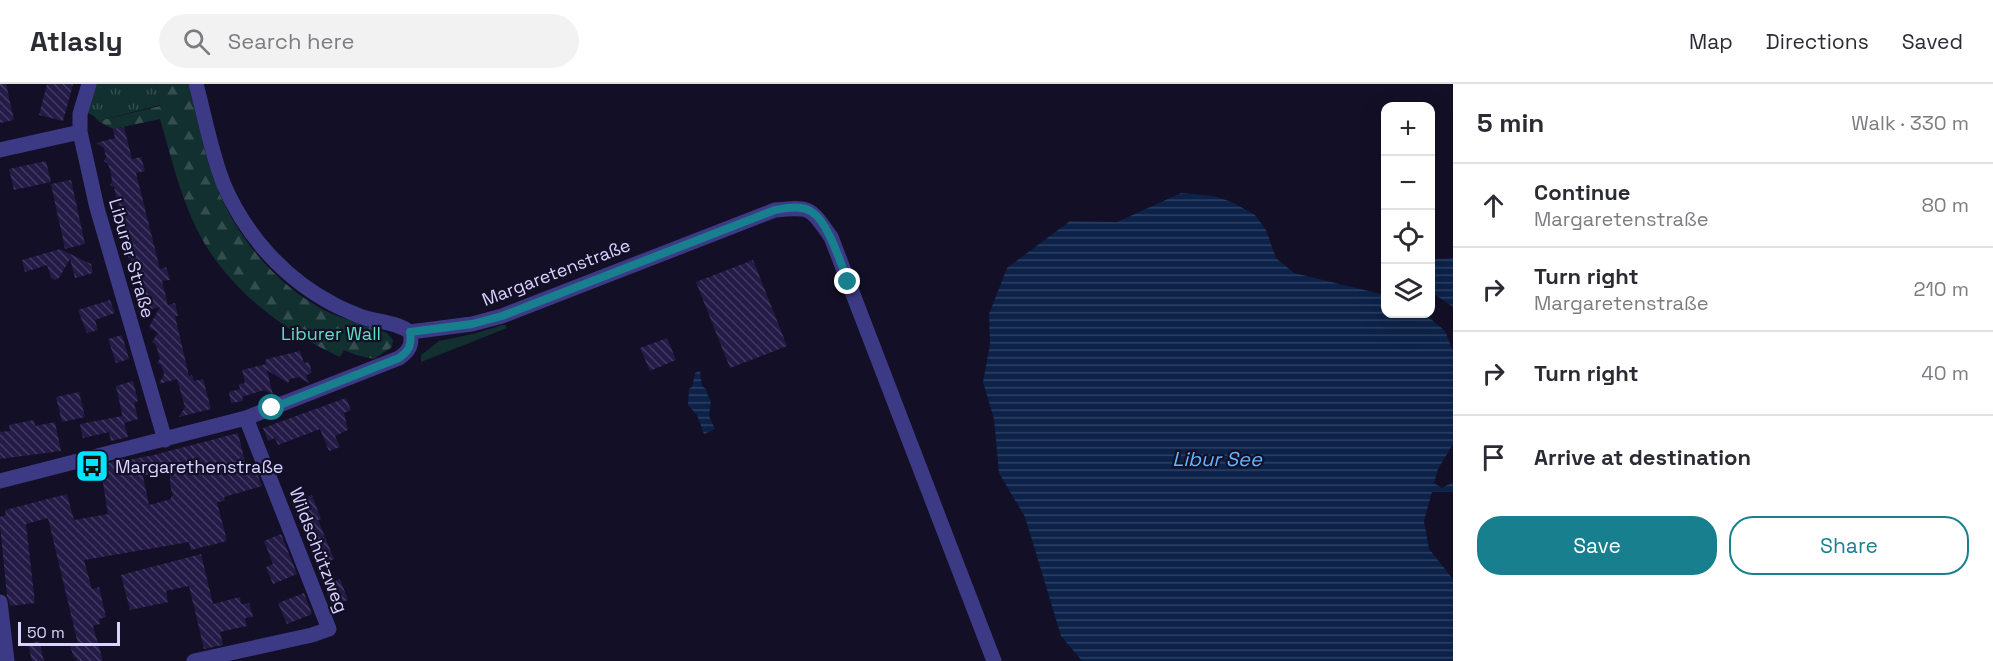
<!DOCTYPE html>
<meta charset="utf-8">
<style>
:root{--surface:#fff;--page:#f2f2f3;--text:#2b2b33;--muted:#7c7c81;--line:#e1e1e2;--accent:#187f8f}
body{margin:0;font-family:"Space Grotesk",sans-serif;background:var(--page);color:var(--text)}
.controls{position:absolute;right:18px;top:18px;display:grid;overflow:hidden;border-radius:12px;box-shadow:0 6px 24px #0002}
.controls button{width:54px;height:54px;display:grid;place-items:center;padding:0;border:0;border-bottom:2px solid var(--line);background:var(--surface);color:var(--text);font:30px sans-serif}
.scale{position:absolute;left:18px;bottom:15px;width:102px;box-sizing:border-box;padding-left:6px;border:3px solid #d9d4ff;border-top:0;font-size:16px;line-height:21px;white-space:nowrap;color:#d9d4ff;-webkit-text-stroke:4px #130f26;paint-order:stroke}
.stop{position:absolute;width:18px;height:18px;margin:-14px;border:4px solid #187f8f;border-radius:50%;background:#fff}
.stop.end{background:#187f8f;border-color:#fff;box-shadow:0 2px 6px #0008}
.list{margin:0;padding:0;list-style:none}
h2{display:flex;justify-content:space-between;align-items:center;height:78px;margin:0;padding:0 24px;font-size:26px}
h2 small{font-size:20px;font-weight:400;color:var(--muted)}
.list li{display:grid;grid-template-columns:39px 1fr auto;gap:18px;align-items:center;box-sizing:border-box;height:84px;padding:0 24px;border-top:2px solid var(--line)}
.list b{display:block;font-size:22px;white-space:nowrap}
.list p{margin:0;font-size:20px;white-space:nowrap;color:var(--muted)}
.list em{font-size:20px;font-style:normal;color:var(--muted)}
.actions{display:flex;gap:12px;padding:18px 24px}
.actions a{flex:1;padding:14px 0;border:2px solid var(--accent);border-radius:24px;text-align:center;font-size:21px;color:var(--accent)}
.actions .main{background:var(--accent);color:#fff}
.icon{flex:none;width:33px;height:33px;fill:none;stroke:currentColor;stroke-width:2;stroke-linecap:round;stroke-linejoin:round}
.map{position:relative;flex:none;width:1453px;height:577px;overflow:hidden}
header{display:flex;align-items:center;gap:36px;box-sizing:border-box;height:84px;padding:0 30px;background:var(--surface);border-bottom:2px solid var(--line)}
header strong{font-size:28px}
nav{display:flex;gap:33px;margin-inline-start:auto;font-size:21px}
.search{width:420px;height:54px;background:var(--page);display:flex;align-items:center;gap:15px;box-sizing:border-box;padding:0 21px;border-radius:33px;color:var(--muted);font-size:22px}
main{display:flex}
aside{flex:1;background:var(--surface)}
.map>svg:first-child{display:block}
.grass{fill:#12302f}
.forest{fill:url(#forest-firs)}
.park{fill:url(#park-tufts)}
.water{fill:url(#water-rules)}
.building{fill:url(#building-back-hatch);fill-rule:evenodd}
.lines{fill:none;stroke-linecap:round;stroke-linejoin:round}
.minor{stroke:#3d3a85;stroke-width:15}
.route{stroke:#187f8f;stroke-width:8}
.labels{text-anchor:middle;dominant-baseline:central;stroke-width:4.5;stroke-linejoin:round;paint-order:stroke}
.street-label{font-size:18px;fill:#d9d4ff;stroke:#130f26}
.park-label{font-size:18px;fill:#5fe0c0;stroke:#130f26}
.poi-label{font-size:18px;fill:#d9d4ff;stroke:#130f26;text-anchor:start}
.water-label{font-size:20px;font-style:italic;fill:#62b6ff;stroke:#130f26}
</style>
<header>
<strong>Atlasly</strong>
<div class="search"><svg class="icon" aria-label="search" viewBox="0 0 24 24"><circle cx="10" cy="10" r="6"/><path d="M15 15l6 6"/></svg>Search here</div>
<nav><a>Map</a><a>Directions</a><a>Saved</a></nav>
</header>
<main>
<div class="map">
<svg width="1453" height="577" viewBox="0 0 1453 577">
<defs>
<pattern id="forest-firs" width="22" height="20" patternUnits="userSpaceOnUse" patternTransform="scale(1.5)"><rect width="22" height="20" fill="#12302f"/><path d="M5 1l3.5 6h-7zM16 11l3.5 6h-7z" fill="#344d4e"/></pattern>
<pattern id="park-tufts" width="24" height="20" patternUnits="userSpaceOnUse" patternTransform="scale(1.5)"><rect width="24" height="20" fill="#12302f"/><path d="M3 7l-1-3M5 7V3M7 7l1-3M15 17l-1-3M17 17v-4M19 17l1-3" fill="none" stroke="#344d4e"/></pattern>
<pattern id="water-rules" width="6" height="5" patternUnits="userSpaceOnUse" patternTransform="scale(1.5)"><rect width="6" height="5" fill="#0c2248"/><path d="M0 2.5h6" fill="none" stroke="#2f4163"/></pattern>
<pattern id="building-back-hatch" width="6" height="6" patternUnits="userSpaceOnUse" patternTransform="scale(1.5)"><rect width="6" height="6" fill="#241b47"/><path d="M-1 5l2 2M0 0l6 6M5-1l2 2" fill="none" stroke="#433b63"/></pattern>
</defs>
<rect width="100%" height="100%" fill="#130f26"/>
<path class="grass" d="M502,241H505L507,244L421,278V271L439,257L477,249Z"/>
<path class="forest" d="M155,0H188C198,35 204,73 218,106C239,157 280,205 330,229C349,237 368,241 387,249L393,256L392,263L374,275L356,271L344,266L340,273C279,245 219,198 192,135C178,103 170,69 160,35L113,45L98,37L160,22Z"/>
<path class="park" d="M94,0H155L160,21L98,37L94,32L88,29Z"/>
<path class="water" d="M1181,109L1213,112L1232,118L1255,131L1266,146L1276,174L1294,189L1385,211L1386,230H1425L1445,247L1453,267V360L1438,385L1434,399L1442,404L1453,398V408H1432L1424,437L1429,465L1453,495V577H1082L1061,552L1025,433L999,389L994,335L983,298L990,260L989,230L1007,184L1070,137L1117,138Z
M1453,174V223L1431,208L1430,175Z
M700,287L702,302L706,305L708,312L711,317L709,332L715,345L704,350L697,331L688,321L689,305L692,303L695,289Z"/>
<path class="building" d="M0,0H6L14,36L0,39Z
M47,0H73L63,37L39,31Z
M124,43L132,75L141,73L145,87L136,89L160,185L166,183L170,196L162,197L168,221L175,219L178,232H175L189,292L192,291L194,297L203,295L211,325L179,333L185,323L177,295L159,300L164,290L161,281L157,279L160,275L156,261L152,258L158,249L149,243L160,223L138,228L142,220L140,211L136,208L139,204L135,189L131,187L134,184L131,175L128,173L130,168L126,154L122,152L125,148L123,139L119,136L121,133L117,118L114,116L116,112L114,103L110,101L112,97L111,89L108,80L104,77L106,73L104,64L96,59L115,54L113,45Z
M46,77L51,98L14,106L9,85Z
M71,96L85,160L65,165L51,100Z
M60,165L91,180L93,189L75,194L70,175L59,194L55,196L51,194L47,181L25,188L22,176Z
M753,176L787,262L730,284L696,198Z
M110,216L115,229L95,236L98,246L87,249L78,226Z
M122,251L129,275L116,279L108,255Z
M667,254L676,276L650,287L640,264Z
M300,267L304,279L309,278L312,289L306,291L309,299L299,293L290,295L288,299L267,286L273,311L264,306L242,313L241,309L243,317L231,319L229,308L240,305L239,300L245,299L242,286L266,280L265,276L271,274Z
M133,297L138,317L134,319L138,335L124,339L116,302Z
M79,308L85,333L62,338L56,313Z
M346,314L351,326L344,329L348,346L335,352L340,363L329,367L320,345L278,361L275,354L268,357L263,344Z
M122,332L128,353L111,357L109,348L83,354L80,340Z
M34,336L35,342L55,338L61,367L0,375V348L10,347L9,341Z
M238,349L247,386L251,385L253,391L257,389L262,402L224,413L225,417L217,418L227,457L191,466L189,458L84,476L92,505L99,503L106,533L99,535L100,540L93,542L103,577H77L76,573L74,574L70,562L78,560L48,434L26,440L35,519L10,522L7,512L0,441V433L6,431L5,426L67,410L74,436L108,430L100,381L127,374L128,376L154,371ZM170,385V400L173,412H171V415L149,421L143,392Z
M312,411L321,435L318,436L334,475L317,482L304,441L301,442L292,419Z
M281,450L297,490L273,500L266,483L273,480L264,457Z
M201,470L213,520L240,513L241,520L249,519L253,533L245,534L247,542L220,548L223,561L204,565L189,502L166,507L168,518L130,526L121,491Z
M340,495L348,516L332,522L324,501Z
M304,509L312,530L287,540L278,519Z
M39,557L44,577H32L28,560Z"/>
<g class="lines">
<path class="minor" d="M89,0L80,30V48L97,124L165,356
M196,0C205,33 211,69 224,101C246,152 285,195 333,220C342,225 353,229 362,233C378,238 396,238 410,248
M0,66L80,48
M410,248L472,240L502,232L775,126C812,122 810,124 831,153L994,577
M0,397L246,334L399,274C409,267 413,261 410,248
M0,518L7,577
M194,577L312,551L329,545L246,334"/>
</g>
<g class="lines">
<path class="route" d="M272,324L399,274C409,267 412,261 410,248L472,240L502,232L775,126C787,124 801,121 812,128C828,138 841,180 848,198"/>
</g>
<defs>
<g id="bus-square" transform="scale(1.725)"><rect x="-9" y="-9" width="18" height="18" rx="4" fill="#00e5ff" stroke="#130f26"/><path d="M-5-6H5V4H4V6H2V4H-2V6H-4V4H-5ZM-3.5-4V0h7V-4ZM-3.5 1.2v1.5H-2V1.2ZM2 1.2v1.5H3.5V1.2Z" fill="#111"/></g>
</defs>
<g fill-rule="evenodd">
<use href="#bus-square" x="92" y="382"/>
</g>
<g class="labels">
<g class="street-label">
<text transform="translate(132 174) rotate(74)">Liburer Straße</text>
<text transform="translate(556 188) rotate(-21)">Margaretenstraße</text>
<text transform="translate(319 466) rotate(69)">Wildschützweg</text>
</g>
<g class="park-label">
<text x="331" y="249">Liburer Wall</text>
</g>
<g class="poi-label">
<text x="115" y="382">Margarethenstraße</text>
</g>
<g class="water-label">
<text x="1217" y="375">Libur See</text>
</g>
</g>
</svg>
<div class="controls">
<button>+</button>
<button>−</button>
<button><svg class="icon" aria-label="locate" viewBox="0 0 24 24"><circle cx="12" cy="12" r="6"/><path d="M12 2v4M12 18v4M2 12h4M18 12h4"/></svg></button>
<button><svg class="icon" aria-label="layers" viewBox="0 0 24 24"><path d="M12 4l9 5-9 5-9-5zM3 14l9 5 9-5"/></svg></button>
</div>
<div class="scale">50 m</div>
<div class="stop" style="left:272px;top:324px"></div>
<div class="stop end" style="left:848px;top:198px"></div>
</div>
<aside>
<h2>5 min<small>Walk · 330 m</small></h2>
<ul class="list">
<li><svg class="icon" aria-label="ahead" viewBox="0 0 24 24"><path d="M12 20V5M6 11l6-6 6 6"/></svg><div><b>Continue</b><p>Margaretenstraße</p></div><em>80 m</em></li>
<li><svg class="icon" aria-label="right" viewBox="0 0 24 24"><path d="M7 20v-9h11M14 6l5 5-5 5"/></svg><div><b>Turn right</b><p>Margaretenstraße</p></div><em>210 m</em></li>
<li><svg class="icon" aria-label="right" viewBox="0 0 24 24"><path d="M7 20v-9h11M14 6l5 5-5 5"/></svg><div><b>Turn right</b></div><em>40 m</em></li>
<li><svg class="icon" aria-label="arrive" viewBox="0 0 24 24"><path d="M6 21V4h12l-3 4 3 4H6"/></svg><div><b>Arrive at destination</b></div></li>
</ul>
<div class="actions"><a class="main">Save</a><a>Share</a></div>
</aside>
</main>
